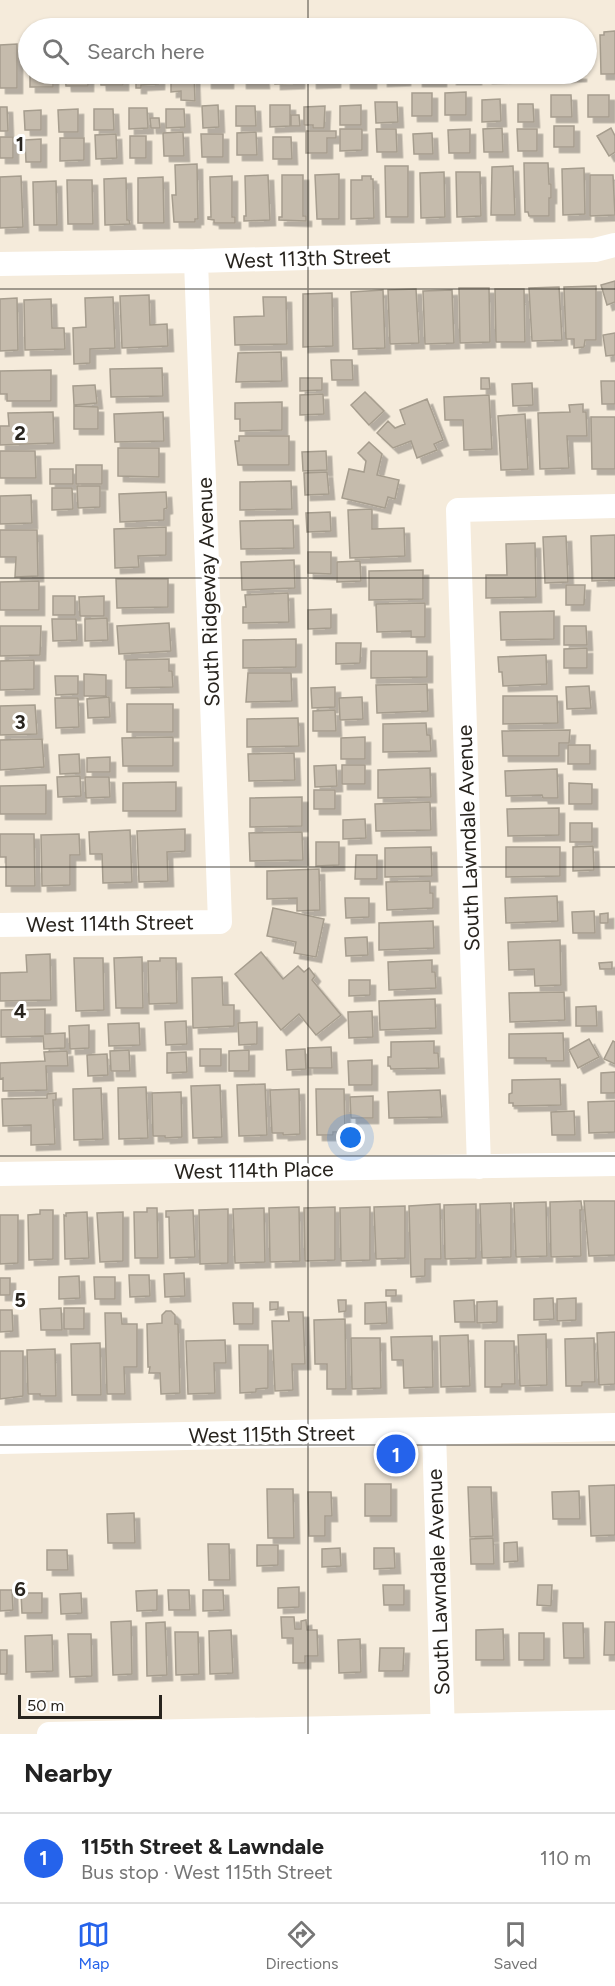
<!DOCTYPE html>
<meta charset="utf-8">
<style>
:root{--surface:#fff;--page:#f6f6f6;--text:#222;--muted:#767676;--line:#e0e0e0;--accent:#2563eb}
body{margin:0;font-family:Figtree,sans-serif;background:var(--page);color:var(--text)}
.scale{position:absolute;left:18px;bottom:15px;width:144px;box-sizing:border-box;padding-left:6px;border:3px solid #28241e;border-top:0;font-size:16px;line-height:21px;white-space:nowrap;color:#28241e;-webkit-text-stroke:4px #fff;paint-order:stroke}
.you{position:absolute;left:351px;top:1138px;width:21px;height:21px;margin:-15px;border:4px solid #fff;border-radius:50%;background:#1a73e8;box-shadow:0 0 0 9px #1a73e833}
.badge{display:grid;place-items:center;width:39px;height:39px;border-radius:50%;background:var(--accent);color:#fff;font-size:20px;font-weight:700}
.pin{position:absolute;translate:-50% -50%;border:3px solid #fff;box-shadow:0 2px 6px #0006}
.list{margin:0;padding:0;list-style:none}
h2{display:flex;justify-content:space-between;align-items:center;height:78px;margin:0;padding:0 24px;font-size:26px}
h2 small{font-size:20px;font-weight:400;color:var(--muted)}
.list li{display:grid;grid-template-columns:39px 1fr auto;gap:18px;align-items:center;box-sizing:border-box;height:90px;padding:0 24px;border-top:2px solid var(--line)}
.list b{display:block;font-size:22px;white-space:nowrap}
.list p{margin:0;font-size:20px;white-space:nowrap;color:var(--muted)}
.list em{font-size:20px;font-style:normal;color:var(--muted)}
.icon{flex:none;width:33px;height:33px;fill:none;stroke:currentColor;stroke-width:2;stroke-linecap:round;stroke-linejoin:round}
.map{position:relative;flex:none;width:615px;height:1734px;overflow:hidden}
.search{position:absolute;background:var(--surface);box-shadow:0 2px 4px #0004;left:18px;right:18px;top:18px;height:66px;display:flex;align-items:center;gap:15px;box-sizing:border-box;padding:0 21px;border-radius:33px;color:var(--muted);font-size:22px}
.sheet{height:168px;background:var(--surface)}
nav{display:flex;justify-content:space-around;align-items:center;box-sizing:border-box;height:84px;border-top:2px solid var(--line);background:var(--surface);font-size:16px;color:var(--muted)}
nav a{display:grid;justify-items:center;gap:3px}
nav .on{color:var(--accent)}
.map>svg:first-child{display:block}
.building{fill:#c5bbac;stroke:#a69d8e;stroke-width:1.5;filter:url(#shadow)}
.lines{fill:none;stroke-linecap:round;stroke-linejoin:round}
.minor{stroke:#fff;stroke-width:24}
.tertiary{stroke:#fff;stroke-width:28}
.grid{fill:none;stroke:#28241e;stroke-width:1.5;stroke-opacity:0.55}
.labels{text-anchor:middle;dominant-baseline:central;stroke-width:6;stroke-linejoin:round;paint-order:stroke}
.street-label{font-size:21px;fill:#28241e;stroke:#fff}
.grid-label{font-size:20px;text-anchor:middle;font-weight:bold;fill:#28241e;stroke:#fff;stroke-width:6;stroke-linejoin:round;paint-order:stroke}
</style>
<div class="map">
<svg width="615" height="1734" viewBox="0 0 615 1734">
<defs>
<filter id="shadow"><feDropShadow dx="5.5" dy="5.5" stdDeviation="0" flood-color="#0004"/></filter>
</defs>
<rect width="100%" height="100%" fill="#f5ebdb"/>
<path class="building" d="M615,31V74H601L600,35H604V32Z
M17,44V88H0V45Z
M30,74H53V87H30Z
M65,74H88V86H66Z
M100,74H123V85H101Z
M136,74H159V84L141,85V88H136Z
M171,74H194L195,101L181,100V91L171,92Z
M206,74H228V83H206Z
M241,74H263L264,83H241Z
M275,74H299V83L275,84Z
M311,74H335V82L311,83Z
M345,74H371V83H345Z
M382,74H405V80L382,81Z
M417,74H441V81H417Z
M451,74H476V79H451Z
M487,74H511V77L487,78Z
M522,74H545V77H522Z
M558,74H581V76L558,77Z
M466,92V115H445V93Z
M412,93H432V116H412Z
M551,95H571L572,117H551Z
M588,95H609V117H588Z
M500,99L501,121L482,122V100Z
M375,102H397L398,122L376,123Z
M518,104H533L534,122H518Z
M218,105L219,127L203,128L202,106Z
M270,105H290V126L270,127Z
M361,105V125H340V106Z
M236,106H255L256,126H236Z
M325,106L324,128H313V125H304V107Z
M0,107H7L8,131H0Z
M129,108H147L148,128L129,129Z
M78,109V132H59L58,110Z
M94,109H113L114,130H94Z
M166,109H184L185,127L166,128Z
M41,110V130H25L24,111Z
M291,115H299L300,126H291Z
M150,118H159L160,128H151Z
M554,126H574V147H554Z
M502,128L503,152H484L483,129Z
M611,128L615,136V152L609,156L597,136Z
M340,129H362V150L340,151Z
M376,129H396L397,152H377Z
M470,129V153H449L448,130Z
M517,129H537V151H518Z
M306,131H336V138H327V153H306Z
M183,132L184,156H164L163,133Z
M256,132L257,155H237V133Z
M432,133L433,154H414L413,134Z
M116,134L117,158L96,159L95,135Z
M201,134H223V157H202Z
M130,136H146V158H130Z
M0,137H13V158H0Z
M273,137H291L292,159H273Z
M60,138H84V160L60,161Z
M41,139V162H26L25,140Z
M524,163H548L549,184H551V198H549V216H529L528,212H525Z
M197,164L198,219H195V222H174L172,195H176L175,165Z
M385,166H408V217H386Z
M513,166L515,215H491L492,167Z
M584,168L585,214L563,215L562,169Z
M444,172L445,217L421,218L420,173Z
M456,172H480L481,216L457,217Z
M339,174V219H317L315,175Z
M268,175L270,220L244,221V216H246L245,176Z
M282,175H303V216H306V221L279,220V217H282Z
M590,175H613L615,215L590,216Z
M21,176L23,227L0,228V177Z
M232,176V217H235V223H214V220L208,219V217H211L210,177Z
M362,176H371V179H373L374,218L351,219V180H362Z
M163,177L164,223H138V178Z
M126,178L127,220H129L130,224L105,225L104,179Z
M67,180H92L93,224H68Z
M56,181L57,225H34L33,182Z
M615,281V302L607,305L601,285Z
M596,286V340H585L584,347L574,348V339H566L564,287Z
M559,287L562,340L532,341L529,288Z
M459,288H489L490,342L460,343Z
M416,289L419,343L390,344L388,290Z
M495,289H524L525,342H496Z
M383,290L385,348L353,349L351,292Z
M452,290L454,343L425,344L423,291Z
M332,293L333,346L303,347V294Z
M149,295L150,325L167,324L168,346L122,348L120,296Z
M113,297L115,348L90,349V363L74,364L73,328L86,327L85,298Z
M263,297H286L287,344L235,345L234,317L264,316Z
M17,298L18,350L0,351V299Z
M51,299L52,328H64L65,349L25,350L24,300Z
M615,333V355L606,356L603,335Z
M281,352L282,381L236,382L238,353Z
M331,360H352L353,380H332Z
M162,368L163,396L111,397L110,369Z
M51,370V401H7V394H0V371Z
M300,378H322V390L300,391Z
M481,378H489L490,389H481Z
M601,381H615V404H602Z
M532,383L533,405L513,406L512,384Z
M95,385L97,403L74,405L73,386Z
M365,392L384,411L369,425L351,405Z
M323,394L324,414L300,415V395Z
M489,395L492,449L464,450L463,420H445L444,397Z
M427,399L443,440L434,444L437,450L417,458L411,441L393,448L377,433L388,421L395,428L405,424L400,410Z
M282,402V430L240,431V419H235V403Z
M583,404V412H586L587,436H567L569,468L540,469L538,413L570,412L569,405Z
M74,406L98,407V429H74Z
M53,412L54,443L0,445V426H9L8,413Z
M163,412L164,441L115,442L114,414Z
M525,414L528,469L501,470L498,416Z
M591,417H615V469H592Z
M239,436H289V465H238L235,441H239Z
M369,442L382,454L377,475L399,480L395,499L388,497L385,508L342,498L349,469L364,472L366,461L358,453Z
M118,448H159V477L118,476Z
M0,451H35L36,478H0Z
M326,451L327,470L303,471L302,452Z
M76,465H102V484H76Z
M50,469H73V484H50Z
M327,472L329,494L305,495L304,473Z
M291,481L292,509L240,510V482Z
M77,486H100V507L78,508Z
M52,488H72L73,509L52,510Z
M166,492L167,508L164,509V520L120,522L119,494Z
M31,495L32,523L0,524V496Z
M372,509V529L404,528L405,556L350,558L348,510Z
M330,512L331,531L307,532L306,513Z
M293,520L294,548L241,549L240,521Z
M166,527V555L138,556L139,567L115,568L114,529Z
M0,530H37L38,576L15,577L16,557H0Z
M615,535V580L592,581L591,536Z
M566,536L568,582L545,583L543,537Z
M535,543L536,597L486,598V575H507L506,544Z
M308,552H331V574L308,573Z
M294,560L295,588L242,590L241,562Z
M360,561L361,581L337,582V562Z
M423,570V599L369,600V571Z
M116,579H168V607L117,608Z
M39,581V610H0V582Z
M566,585H585L584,605H566Z
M288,593L289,622L243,623V607H246L245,595Z
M53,596H75V615H53Z
M104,596V616H80L79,597Z
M425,603V637H411V631L377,632L376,604Z
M331,609V628L308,629V610Z
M554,611V639L501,640L500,612Z
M107,618L108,640L85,641V619Z
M52,619H76L77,640L53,641Z
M169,623L171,651L119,654L117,626Z
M0,626H41L40,655L0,656Z
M564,626H586L587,645H564Z
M296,639V667L243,668V640Z
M336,643H361L360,663L336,664Z
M587,648V668H564V649Z
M371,651H427V677L371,678Z
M546,655L547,684L503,686L502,672H499L498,657Z
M169,659V671H172L173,687L126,688V660Z
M34,660V689L0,690V661Z
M248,673H291L292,701L246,702Z
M84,674L106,675V696H84Z
M55,676H78V694L56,695Z
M427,684L428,711L377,713L376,685Z
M589,686L591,708L567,709L566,687Z
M335,687V707L312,708L311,688Z
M503,696H557L558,723L503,724Z
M109,697L110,717L88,718L87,699Z
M362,697L363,719L340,720L339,698Z
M55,698H78L79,727L56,728Z
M127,704H173V732H127Z
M35,705L37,734L0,735V706Z
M335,710L336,731H313V711Z
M298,718L299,746L247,747V719Z
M426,723L427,735H430L431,751L383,752V724Z
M570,730L569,743H559V756H503L502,731Z
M173,737V766H123L122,738Z
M365,737V759H341V738Z
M42,739L44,767L0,770V740Z
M568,745H590V764H568Z
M294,753L295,780L249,781L248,754Z
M79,754L80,773L60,774L59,755Z
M110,757V772H87V758Z
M336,765L337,786L315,787L314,766Z
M342,765H365V784H342Z
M430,768L431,797L378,798V770Z
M557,769L558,798H543L542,795L506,796L505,771Z
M80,776L81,796L58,797L57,777Z
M85,777H109L110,797L86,798Z
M176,782V811H123V783Z
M569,783L592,784V804H569Z
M46,785V814H0V786Z
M314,790H335V809H314Z
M302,797V826L250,827V798Z
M430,802L431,830L376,831L375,804Z
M559,808V835L508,836L507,809Z
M365,819L366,838L343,839V820Z
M570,823H592V842H570Z
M185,829V851L167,852L168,881L139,882L137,831Z
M130,830L132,882L103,883L102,854H90L89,832Z
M302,832L303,860L250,861L249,833Z
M0,834H34L35,886H6V857H0Z
M79,834L80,855H70V885L42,886L41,835Z
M316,842H339V865L316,866Z
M593,846L594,870L573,871V847Z
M431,847L432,876L385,877V848Z
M506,847H560V876L506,877Z
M356,855H377V879H355Z
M319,869L320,910L297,911V898L267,899V871Z
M430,881V893H433V908L387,910L386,882Z
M557,896L558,921L506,923L505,898Z
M345,898H369V917L346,918Z
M273,908L324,919L316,957L294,953L296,942L267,936Z
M594,911L595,933H573L572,912Z
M608,913V923H600V914Z
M433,921L434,948L379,950V923Z
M367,937L368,955L346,956L345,938Z
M560,940L561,985L535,986L534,969L509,970L508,942Z
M261,952L283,979L298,966L304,972L309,968L315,976L312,980L341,1015L316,1035L299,1014L281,1030L235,974Z
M50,954L51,1000L0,1001V973L27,972L26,955Z
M142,957L143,1008H116L114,958Z
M74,958H103L104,1010L76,1011Z
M160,958H176L177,1003L149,1004L148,961H160Z
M432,960V972H435L436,988L389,990L388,962Z
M612,962V969H600L599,963Z
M222,977L223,1005H234V1026L193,1028L192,978Z
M349,980H370V995L349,996Z
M564,992L565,1020L510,1022L509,993Z
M435,999L436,1028L380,1030L379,1001Z
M596,1006L597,1026H576V1007Z
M45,1009V1034L65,1033V1048L44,1049L43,1036L1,1037V1010Z
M372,1011L373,1037L349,1038L348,1012Z
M186,1021L187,1044L166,1045L165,1022Z
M257,1022V1044L239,1045L238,1023Z
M139,1023L140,1045L109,1046L108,1024Z
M89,1025V1048L70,1049L69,1026Z
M563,1033L564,1061H546V1058H509V1034Z
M589,1039L599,1057L578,1068L569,1050Z
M434,1041V1053H438L439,1068L391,1069L390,1066H388V1057H391V1042Z
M613,1041L615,1042V1064L604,1059Z
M331,1047L332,1068H308V1048Z
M200,1049H221V1066H200Z
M305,1049L306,1069L287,1070L286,1050Z
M129,1050L130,1071H111L110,1051Z
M249,1050V1071H229V1051Z
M67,1051L68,1066H46L47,1090L3,1091V1078L0,1079V1063L45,1061L44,1052Z
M186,1052L187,1072L167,1073V1053Z
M107,1054L108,1075L88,1076L87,1055Z
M372,1060V1085H349L348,1061Z
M615,1072V1093H601V1073Z
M560,1079L561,1105L513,1106V1103H509V1094L512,1093V1080Z
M265,1084L267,1135L239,1136L237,1085Z
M220,1085L222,1137L193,1138L191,1086Z
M146,1087L148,1138L119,1139L118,1088Z
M101,1088L103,1139L74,1140L73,1089Z
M299,1089L300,1134L283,1135V1133H272L270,1090Z
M316,1089H344L345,1132H333V1135H317Z
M440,1090L442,1117L389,1118L388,1092Z
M181,1092L182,1137L165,1138V1136H153L152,1093Z
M56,1093V1100H53L55,1144L31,1145V1125L3,1126L2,1099L47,1098V1094Z
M373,1096V1118H351L350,1097Z
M615,1101V1132L589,1133L588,1102Z
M574,1111L575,1135H552L551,1112Z
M581,1201L582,1210H580L581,1256L551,1257L550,1202Z
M584,1201H615V1255L589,1256Z
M546,1202L547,1256L516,1257L514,1203Z
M511,1203V1257L482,1258L480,1204Z
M440,1204L441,1259H425V1276L411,1277L409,1206Z
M476,1204V1258L445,1259L444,1205Z
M405,1206V1258L376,1259L374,1207Z
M299,1207L300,1261L270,1262L269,1208Z
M335,1207V1260L305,1261L304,1208Z
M370,1207V1260L341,1261L340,1208Z
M147,1208H157L158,1258H135L134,1212H147Z
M264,1208L265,1262L235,1263L233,1209Z
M228,1209V1263L200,1264L199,1210Z
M40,1210H53V1259L29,1260L28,1215L40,1214Z
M193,1210L195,1257L170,1258L169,1217H166V1211Z
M87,1212L89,1258L65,1259L64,1215L66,1216V1213Z
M123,1212V1261L100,1262L97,1213Z
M0,1215H18V1263L0,1264Z
M184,1273L185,1296L165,1297L164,1274Z
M129,1275H149L150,1296L130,1297Z
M79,1276L80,1298L59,1299V1277Z
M94,1277H115V1299H95Z
M0,1278H10V1295H0Z
M386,1290H396V1296H386Z
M553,1298L554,1319L534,1320V1299Z
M576,1298V1320L557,1321V1299Z
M338,1300H346V1311L339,1312Z
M474,1300L475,1322H455L454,1301Z
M497,1301V1322L477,1323V1302Z
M270,1302H278V1309L270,1310Z
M386,1302L387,1323L365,1324V1303Z
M233,1303H253V1324H234Z
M61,1308L62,1330H41L40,1309Z
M64,1308H84V1329H64Z
M0,1310H12L13,1331L0,1332Z
M166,1311H171L175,1315V1324H178L180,1393L161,1394L160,1373H149L150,1367H148L147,1324L162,1323V1315Z
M288,1312H303L305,1364H292L293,1390L275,1391L272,1321H289Z
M105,1313H121L122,1324H137V1367H124L125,1394H107Z
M345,1319L346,1389H327V1364H315L314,1320Z
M615,1332V1384L599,1385L597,1333Z
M546,1334L547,1385L520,1386L518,1335Z
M468,1335L470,1386L441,1387L440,1336Z
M432,1336L433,1387L404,1388L403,1360H392L391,1337Z
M351,1338H380L381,1388L352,1389Z
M594,1338L595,1382H582V1386H566L565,1339Z
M225,1340L226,1363H214L215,1393L188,1394L186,1341Z
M485,1341H514L515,1384H502V1387H485Z
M100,1343L101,1395H72L71,1344Z
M239,1345H268V1388L256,1389V1392L240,1393Z
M55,1349L56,1396H40V1394H28L27,1350Z
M0,1351H23V1396L0,1399Z
M365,1484H391V1516H365Z
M615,1485V1535L591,1536L589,1486Z
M468,1487H491L493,1536L470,1537Z
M267,1489H293L294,1538H268Z
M579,1491L580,1519H553L552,1492Z
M308,1492H331L332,1516H325V1536H309Z
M134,1513L135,1543H108L107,1514Z
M493,1538L494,1564H471L470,1539Z
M517,1542L518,1561L504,1562V1543Z
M208,1544H229L230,1580H209Z
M257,1545H278V1565L257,1566Z
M340,1548L341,1566L322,1567V1549Z
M374,1548H394L395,1568L374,1569Z
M47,1550H67L68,1570H47Z
M383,1585H404V1605H384Z
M538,1585H552L551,1606L537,1605Z
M299,1587V1607L278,1608V1588Z
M0,1590H12L13,1610L0,1611Z
M157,1590V1610L137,1611L136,1591Z
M168,1590H189L190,1610H169Z
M203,1590H223L224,1610L203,1611Z
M21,1593H42V1613H22Z
M81,1593L82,1613L61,1614L60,1594Z
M281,1617H294L295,1629H301V1621L306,1620L307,1630H317L318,1656H305V1663H293V1638H282Z
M131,1621L132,1674L113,1675L111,1622Z
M165,1622L167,1675L147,1676L146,1623Z
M605,1622H615V1655H604Z
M563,1623H583L584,1658H564Z
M503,1629L504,1660H476V1630Z
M231,1630L233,1673L210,1674L209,1631Z
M175,1632H198L199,1674L176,1675Z
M519,1633H544V1660H519Z
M68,1634H91L92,1676L70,1677Z
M52,1635L53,1671L26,1672L25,1636Z
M360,1639L361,1672L339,1673L338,1640Z
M380,1648H404L403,1671H379Z
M0,1650H7V1674H0Z"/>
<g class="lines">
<path class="minor" d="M0,264L196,261L595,250L615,245
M0,925L220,922L196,261
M479,1167L458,510L615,506
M0,1174L615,1164
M434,1431L443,1734
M49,1734L615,1722"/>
<path class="tertiary" d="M0,1440L615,1427"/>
</g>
<path class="grid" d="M308,0V28M308,74V1734M0,289H615M0,578H615M0,867H615M0,1156H615M0,1445H615"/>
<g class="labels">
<g class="street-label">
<text transform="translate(308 258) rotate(-2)">West 113th Street</text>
<text transform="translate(208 592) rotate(-92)">South Ridgeway Avenue</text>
<text transform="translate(468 838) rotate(-92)">South Lawndale Avenue</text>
<text transform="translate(110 923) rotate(-1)">West 114th Street</text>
<text transform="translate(254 1170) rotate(-1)">West 114th Place</text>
<text transform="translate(272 1434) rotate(-1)">West 115th Street</text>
<text transform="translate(438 1582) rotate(-92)">South Lawndale Avenue</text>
</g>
</g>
<g class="grid-label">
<text x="20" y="151">1</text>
<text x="20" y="440">2</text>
<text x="20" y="729">3</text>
<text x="20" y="1018">4</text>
<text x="20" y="1307">5</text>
<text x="20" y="1596">6</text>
</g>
</svg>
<div class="scale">50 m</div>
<div class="you"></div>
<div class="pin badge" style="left:396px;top:1454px">1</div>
<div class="search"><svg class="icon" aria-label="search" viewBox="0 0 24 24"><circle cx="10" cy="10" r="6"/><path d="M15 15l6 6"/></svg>Search here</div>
</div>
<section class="sheet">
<h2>Nearby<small></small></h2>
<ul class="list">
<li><span class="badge">1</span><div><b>115th Street &amp; Lawndale</b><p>Bus stop · West 115th Street</p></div><em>110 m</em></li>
</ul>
</section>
<nav>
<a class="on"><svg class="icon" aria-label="map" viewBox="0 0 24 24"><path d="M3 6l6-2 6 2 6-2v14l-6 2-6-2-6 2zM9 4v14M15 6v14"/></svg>Map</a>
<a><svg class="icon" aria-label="directions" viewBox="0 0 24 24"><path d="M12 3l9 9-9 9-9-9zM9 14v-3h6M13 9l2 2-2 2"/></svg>Directions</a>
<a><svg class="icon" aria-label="saved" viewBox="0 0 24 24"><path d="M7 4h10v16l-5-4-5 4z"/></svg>Saved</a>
</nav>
